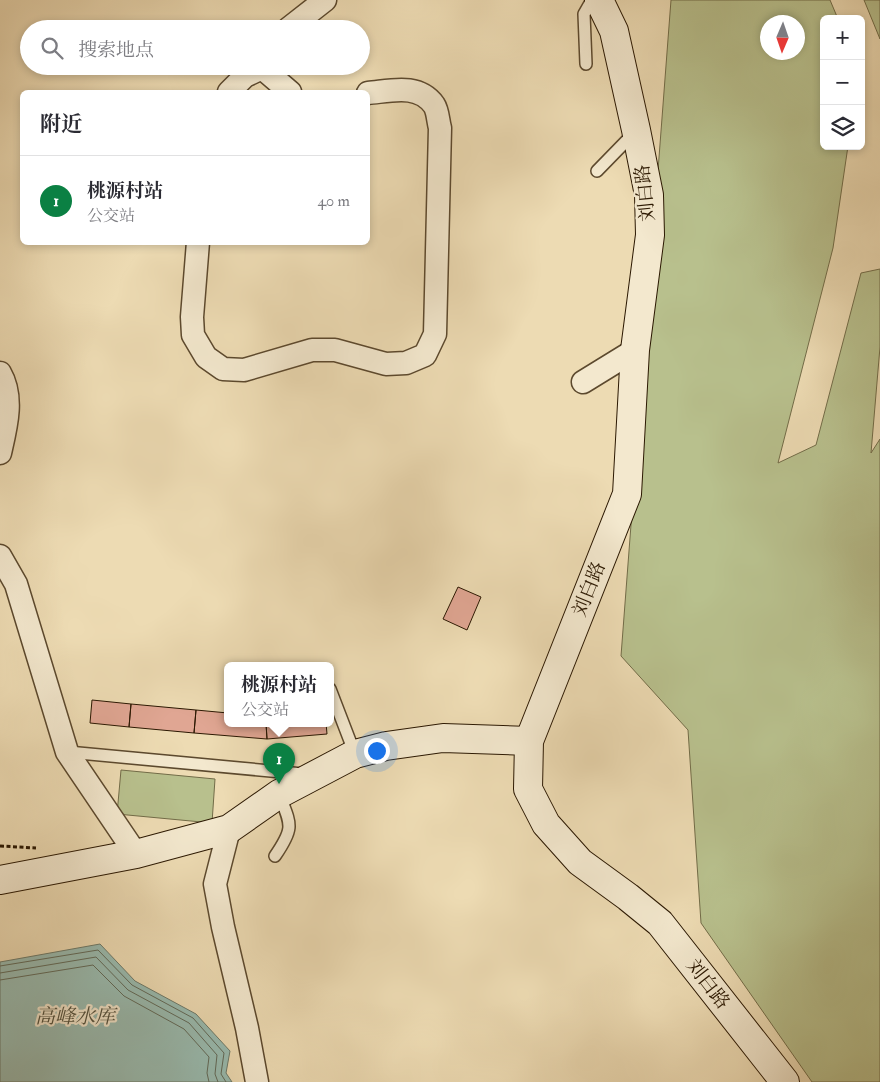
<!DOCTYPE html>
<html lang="zh">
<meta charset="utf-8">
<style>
:root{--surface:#fff;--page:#f7f7f7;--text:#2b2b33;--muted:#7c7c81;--line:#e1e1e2;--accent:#0b8043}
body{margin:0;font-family:"IM FELL Double Pica","Noto Serif SC",serif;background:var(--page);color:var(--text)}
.controls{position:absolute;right:15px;top:15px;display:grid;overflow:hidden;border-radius:8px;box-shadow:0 2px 8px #0003}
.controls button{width:45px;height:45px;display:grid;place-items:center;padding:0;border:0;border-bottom:1px solid var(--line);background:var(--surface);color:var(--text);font:25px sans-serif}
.compass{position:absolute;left:760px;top:15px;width:45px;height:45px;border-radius:50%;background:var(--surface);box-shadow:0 2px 8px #0003;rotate:182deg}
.you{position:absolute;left:376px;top:750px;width:18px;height:18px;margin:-12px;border:4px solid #fff;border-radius:50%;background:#1a73e8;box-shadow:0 0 0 8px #1a73e833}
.badge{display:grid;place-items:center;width:32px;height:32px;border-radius:50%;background:var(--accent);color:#fff;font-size:16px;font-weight:700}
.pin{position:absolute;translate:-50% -41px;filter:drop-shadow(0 1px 2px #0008)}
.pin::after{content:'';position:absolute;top:26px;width:18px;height:15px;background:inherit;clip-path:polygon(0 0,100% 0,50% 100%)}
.popup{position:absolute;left:224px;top:662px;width:110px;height:65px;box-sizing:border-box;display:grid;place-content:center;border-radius:8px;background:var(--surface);filter:drop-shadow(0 1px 4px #0005);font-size:16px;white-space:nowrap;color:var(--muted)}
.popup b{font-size:19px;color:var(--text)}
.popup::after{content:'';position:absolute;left:50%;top:100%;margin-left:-10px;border:10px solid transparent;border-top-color:var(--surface)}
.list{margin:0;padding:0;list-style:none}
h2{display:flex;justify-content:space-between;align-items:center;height:65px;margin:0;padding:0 20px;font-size:21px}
h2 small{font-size:16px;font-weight:400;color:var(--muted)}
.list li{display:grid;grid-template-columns:32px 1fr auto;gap:15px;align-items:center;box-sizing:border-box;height:90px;padding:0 20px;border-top:1px solid var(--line)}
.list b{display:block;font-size:19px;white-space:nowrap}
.list p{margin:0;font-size:16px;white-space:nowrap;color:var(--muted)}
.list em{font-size:16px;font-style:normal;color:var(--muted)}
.icon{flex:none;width:28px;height:28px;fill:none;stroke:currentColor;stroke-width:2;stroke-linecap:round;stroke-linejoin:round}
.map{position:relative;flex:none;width:880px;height:1082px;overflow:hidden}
.search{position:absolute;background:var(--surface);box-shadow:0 2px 8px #0003;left:20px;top:20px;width:350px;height:55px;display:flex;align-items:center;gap:12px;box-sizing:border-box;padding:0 18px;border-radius:28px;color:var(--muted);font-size:19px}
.panel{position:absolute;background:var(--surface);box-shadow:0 2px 8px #0003;left:20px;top:90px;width:350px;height:155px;border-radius:8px}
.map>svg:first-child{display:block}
.green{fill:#b8c08d;stroke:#726c48;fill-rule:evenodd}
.water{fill:#99bbb0;stroke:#6d7a6a}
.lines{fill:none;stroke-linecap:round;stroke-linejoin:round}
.shore{stroke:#626a59;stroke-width:1}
.building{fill:#e0a693;stroke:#2b1802}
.lane-casing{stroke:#5c492e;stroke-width:14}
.street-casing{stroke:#5c492e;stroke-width:25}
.secondary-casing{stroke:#2b1802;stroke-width:30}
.path{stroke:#2b1802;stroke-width:3;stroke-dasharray:4 2.5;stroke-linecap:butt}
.lane{stroke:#f3e8ce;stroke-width:11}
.street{stroke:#f3e8ce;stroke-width:22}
.secondary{stroke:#f3e8ce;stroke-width:28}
.labels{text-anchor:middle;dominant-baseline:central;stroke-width:4.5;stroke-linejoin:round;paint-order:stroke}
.street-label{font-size:19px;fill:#2b1802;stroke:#f3e8ce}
.water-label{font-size:20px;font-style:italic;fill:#52513f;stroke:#f3e8ce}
</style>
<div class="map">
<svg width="880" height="1082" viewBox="0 0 880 1082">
<rect width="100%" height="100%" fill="#eddbb3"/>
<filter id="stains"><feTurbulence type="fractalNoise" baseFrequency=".004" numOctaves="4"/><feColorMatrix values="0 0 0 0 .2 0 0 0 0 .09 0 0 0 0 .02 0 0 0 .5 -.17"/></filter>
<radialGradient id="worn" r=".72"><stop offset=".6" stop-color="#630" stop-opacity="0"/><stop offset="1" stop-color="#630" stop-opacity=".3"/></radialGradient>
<path class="green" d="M671,0H830L838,19H824V146H848L833,248L778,463L816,445L861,273L880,269V347L871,453L880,439V1082H812L701,923L688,730L621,656ZM768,22H798V52H768Z
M864,0H880V39Z
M121,770L215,779L212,823L117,814Z"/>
<path class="water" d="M100,944L135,981L196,1014L230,1051L226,1073L232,1082H0V962Z"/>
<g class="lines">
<path class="shore" d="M0,966L98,950L132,985L193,1018L224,1053L221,1074L226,1082
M0,973L96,957L128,990L189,1023L217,1055L215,1074L218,1082
M0,980L93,965L124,996L184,1029L209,1057L207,1073L209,1082"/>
</g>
<path class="building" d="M458,587L481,597L467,630L443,619Z
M92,700L131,704L129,727L90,723Z
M131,704L196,710L194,733L129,727Z
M196,710L228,713V723H266L267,739L194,733Z
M266,723H326L327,734L267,739Z"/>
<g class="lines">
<g class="lane-casing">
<path id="lane" d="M586,64L584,14L592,0
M597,171L635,132
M330,689L355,754
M68,752L303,774
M275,856C295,827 291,825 279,794"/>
</g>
<g class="street-casing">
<path id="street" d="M288,29L325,0
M262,68L290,92
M229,92L245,76L262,68
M198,242L192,317L193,335L206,357L223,369L244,370L312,350H335L386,364L406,363L425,355L435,334L440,128C438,121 438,111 434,105C418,83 391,91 368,93
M0,373C14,397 6,427 0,453
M583,382L635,350
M0,556L16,584L67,752L136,854
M229,829L215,884L223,927L247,1028L257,1082"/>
</g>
<g class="secondary-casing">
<path id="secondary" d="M599,0L614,31L636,130L649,195L650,235L635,350L627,494L529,741L528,789L546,824L580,862L628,897L660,923L785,1082
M0,880L136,854L229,829L279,794L355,754L386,746L443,738L529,741"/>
</g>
<path class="path" d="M0,846L36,848"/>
<use href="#lane" class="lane"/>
<use href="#street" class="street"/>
<use href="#secondary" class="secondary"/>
</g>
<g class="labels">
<g class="street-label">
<text transform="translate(645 193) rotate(-96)">刘白路</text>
<text transform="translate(589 589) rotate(-68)">刘白路</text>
<text transform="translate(708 984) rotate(52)">刘白路</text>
</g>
<g class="water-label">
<text x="75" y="1016">高峰水库</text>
</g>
</g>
<rect width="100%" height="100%" filter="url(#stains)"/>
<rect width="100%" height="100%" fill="url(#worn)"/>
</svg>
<div class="controls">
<button>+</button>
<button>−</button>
<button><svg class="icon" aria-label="layers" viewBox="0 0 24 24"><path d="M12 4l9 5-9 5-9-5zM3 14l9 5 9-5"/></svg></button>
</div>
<svg class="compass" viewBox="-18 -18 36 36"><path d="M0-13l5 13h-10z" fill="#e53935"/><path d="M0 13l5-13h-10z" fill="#7c7c81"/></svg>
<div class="you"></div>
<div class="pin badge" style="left:279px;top:784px">1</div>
<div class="popup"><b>桃源村站</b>公交站</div>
<div class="search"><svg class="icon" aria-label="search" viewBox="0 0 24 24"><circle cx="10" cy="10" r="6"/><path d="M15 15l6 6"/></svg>搜索地点</div>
<section class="panel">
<h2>附近<small></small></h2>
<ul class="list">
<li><span class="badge">1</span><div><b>桃源村站</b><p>公交站</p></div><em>40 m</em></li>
</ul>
</section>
</div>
